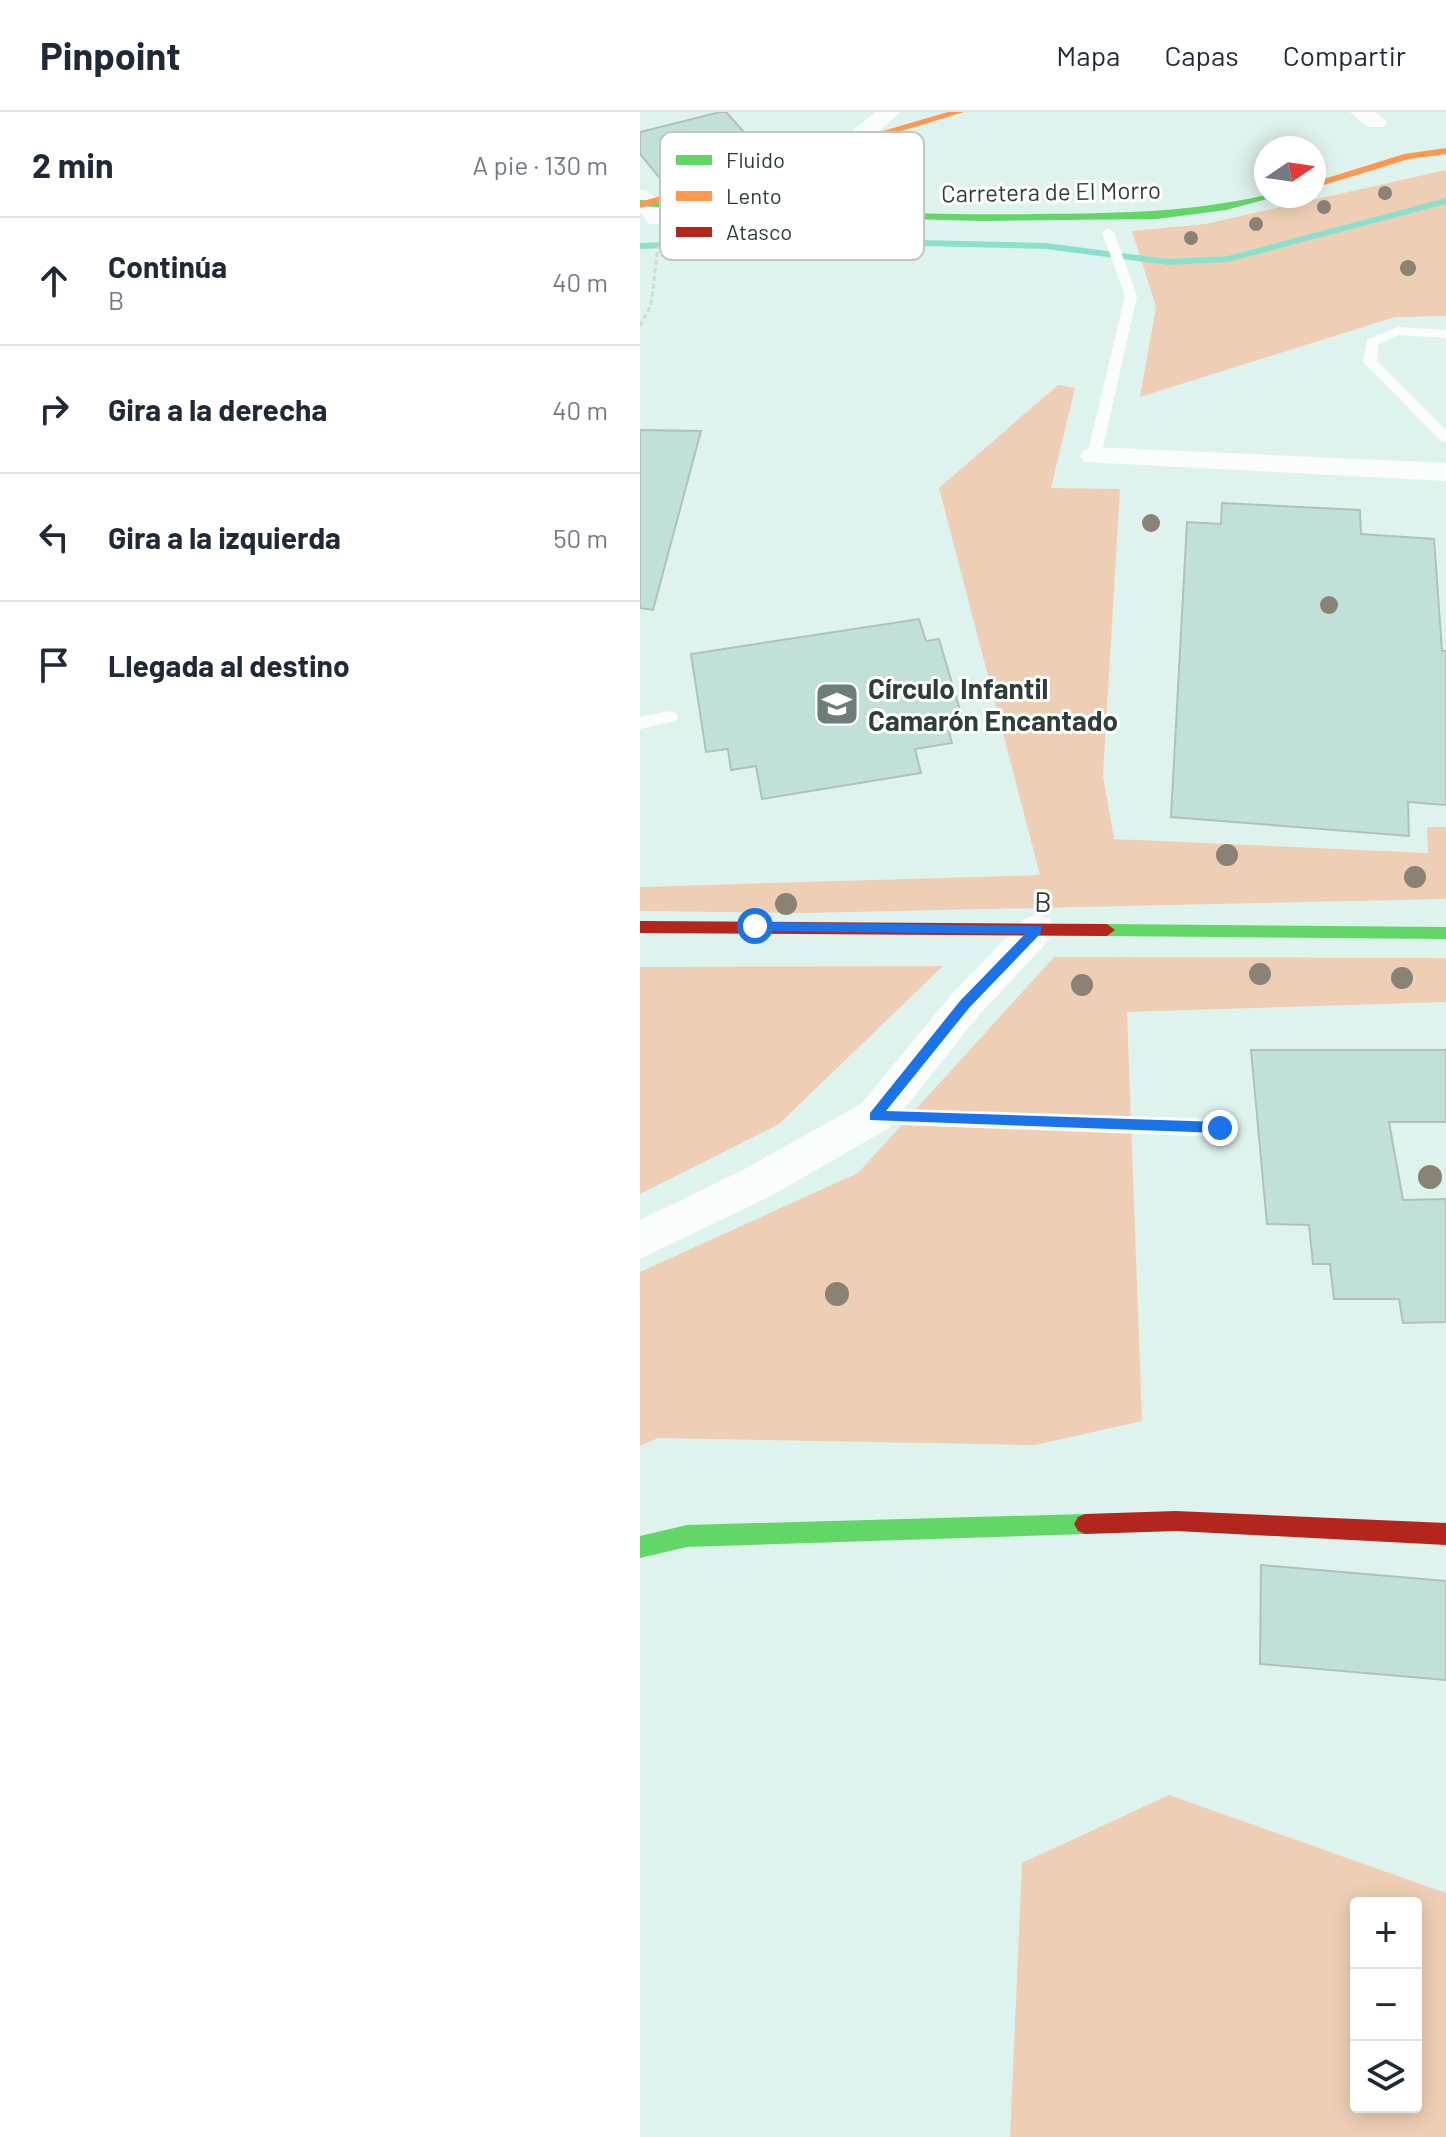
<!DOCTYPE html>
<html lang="es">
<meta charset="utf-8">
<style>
:root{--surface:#fff;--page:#f6f6f7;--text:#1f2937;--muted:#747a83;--line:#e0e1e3}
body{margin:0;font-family:Barlow,sans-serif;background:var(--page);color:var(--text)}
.controls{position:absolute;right:24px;bottom:24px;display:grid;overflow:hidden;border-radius:8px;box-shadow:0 4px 20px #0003}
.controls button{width:72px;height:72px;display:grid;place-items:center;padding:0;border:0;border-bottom:2px solid var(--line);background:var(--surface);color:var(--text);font:40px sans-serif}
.compass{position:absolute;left:614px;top:24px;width:72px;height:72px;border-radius:50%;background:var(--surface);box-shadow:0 4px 20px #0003;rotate:77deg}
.stop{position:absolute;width:24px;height:24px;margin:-18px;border:6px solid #1a73e8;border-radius:50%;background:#fff}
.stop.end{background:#1a73e8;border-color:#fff;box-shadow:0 2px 8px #0008}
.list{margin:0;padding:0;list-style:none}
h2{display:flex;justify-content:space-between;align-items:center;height:104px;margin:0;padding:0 32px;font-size:34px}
h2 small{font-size:26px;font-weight:400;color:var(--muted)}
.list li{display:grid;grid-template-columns:52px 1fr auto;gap:24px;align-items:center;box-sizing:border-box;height:128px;padding:0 32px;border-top:2px solid var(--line)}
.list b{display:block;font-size:30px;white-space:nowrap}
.list p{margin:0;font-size:26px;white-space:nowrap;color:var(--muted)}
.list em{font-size:26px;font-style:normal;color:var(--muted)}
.icon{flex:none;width:44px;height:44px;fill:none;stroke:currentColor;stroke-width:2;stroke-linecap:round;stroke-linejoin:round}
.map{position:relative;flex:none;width:806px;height:2025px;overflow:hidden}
header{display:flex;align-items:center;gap:48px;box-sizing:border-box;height:112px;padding:0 40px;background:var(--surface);border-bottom:2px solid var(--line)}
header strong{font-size:38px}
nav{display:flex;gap:44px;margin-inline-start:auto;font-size:28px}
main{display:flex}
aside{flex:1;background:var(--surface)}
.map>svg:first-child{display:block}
.green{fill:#eecfb5;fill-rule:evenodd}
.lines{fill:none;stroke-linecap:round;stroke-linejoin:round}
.stream{fill:#8be0cd;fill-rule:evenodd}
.building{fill:#c1e0d9;stroke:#b1c0bc;stroke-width:2}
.path{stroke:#d1d8d6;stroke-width:3;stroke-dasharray:5 3;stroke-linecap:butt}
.lane{fill:#fafdfc;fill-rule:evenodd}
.street{fill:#fafdfc;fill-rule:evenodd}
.fast{fill:#63d668;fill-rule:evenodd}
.slow{fill:#ff974d;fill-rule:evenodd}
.jam{fill:#b3261e;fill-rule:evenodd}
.tree{fill:#8a8275}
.route{fill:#1a73e8}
.labels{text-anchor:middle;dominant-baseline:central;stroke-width:6;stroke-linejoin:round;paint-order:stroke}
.far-street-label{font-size:24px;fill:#303e3a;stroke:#fff}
.poi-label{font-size:28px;font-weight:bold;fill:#303e3a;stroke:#fff;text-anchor:start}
.street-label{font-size:28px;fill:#303e3a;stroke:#fff}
.key{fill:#fff;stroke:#c1c5c4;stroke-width:2}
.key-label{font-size:22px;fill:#303e3a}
</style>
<header>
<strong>Pinpoint</strong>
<nav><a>Mapa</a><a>Capas</a><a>Compartir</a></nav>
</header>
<main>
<aside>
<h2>2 min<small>A pie · 130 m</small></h2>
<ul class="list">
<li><svg class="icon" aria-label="ahead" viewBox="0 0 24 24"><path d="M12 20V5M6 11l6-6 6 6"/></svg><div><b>Continúa</b><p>B</p></div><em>40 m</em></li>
<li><svg class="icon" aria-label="right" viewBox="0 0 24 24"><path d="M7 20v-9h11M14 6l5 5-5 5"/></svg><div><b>Gira a la derecha</b></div><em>40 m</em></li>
<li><svg class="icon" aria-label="left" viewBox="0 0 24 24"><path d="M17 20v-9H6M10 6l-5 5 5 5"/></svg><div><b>Gira a la izquierda</b></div><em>50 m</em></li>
<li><svg class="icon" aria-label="arrive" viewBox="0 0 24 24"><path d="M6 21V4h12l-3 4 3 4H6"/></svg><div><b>Llegada al destino</b></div></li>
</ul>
</aside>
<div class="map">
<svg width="806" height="2025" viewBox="0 0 806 2025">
<rect width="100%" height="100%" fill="#dff3ee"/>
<path class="green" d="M806,58V204L755,205L500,285L516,195L492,119L565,112Z
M418,273L435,276L411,376L480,377L463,664L474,727L788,741L787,715H806V787L166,801L0,799V775L400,763L299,376Z
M414,845L806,846V890L487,900L502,1309L395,1333L18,1326L0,1334V1160L218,1061Z
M303,854L139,1012L0,1082V855Z
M529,1683L806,1781V2025H370L382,1751ZM716,1791H776V1995H716Z"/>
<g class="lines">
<path class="stream" d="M806,86V92L588,150L528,153L406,137L151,131L0,137V131L151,125L406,131L528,147L588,144Z"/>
</g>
<path class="building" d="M80,0H86L120,38L19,65L0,42V20Z
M0,318L61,319L13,498L0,496Z
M582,391L720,398L721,422L794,427L802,539H806V693L768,690L769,724L531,705L547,410L581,412Z
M279,507L286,529L299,527L321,602L305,604L312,631L275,637L281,661L122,687L116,654L91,658L88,637L66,640L51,542Z
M611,938H806V1010H749L763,1088L806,1087V1210L763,1211L759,1187H694L690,1152H673L669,1113L627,1112Z
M621,1453L806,1469V1568L620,1552Z"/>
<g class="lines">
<path class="path" d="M0,214L11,193L18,134"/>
<path class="lane" d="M468,116L474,120L497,184L461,344L454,348L447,344L485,184L462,120Z
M757,215L806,218V226L759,223L738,233L737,249L806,318V330L801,329L723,250L727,228Z
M30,599L36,601L38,605L36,609L0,617V605Z
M235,996L580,1007L587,1010L590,1016L587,1022L580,1025L235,1012L228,1010L225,1004L228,998Z"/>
<path class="street" d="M236,0H261L220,35H204L200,30L204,25Z
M710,0H736L747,10L744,15H728Z
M0,77C14,80 22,96 30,107L27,112H9L0,100Z
M454,335L806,351V369L444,350L440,344L444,338Z
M397,803L410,807L415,817L410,827L338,904L249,1016L131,1084L0,1147V1108L103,1058L221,992L312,882L384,807Z"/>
<path class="fast" d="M626,83L639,84L586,98L517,107L343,109L188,105L0,94V88C132,95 264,104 396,102C477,101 546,101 626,83Z
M467,812L806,815V827L467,824L459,818Z
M445,1402L452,1405L456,1412L452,1419L445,1422L47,1435L0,1446V1424L47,1413Z"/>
<path class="slow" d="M308,0H324L153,52L164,79L192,100V104C167,105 148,76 143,55L0,96V90Z
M806,36V42L769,47L674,76V70L764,42Z"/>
<path class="jam" d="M0,809L467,812L475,818L467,824L0,821Z
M536,1399L806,1411V1433L536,1419L445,1422L438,1419L434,1412L438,1405L445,1402Z"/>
</g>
<g class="tree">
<circle cx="745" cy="81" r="7"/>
<circle cx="684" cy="95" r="7"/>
<circle cx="616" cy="112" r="7"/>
<circle cx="551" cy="126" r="7"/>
<circle cx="768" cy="156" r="8"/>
<circle cx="511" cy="411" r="9"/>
<circle cx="689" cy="493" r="9"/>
<circle cx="587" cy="743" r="11"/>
<circle cx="775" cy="765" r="11"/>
<circle cx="146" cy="792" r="11"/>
<circle cx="620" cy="862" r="11"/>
<circle cx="762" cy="866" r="11"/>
<circle cx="442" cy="873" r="11"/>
<circle cx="790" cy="1065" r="12"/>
<circle cx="197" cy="1182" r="12"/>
</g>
<path class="route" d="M115,810L401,814V821L329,896L246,999L580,1010L587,1016L580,1021L230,1008V1001L320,889L385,822L115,819L109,814Z"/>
<defs>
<g id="school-square" transform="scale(2.3)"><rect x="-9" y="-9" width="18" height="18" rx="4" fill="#6d7d79" stroke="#fff"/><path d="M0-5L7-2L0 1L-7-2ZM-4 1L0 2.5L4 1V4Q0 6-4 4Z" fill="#fff"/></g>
</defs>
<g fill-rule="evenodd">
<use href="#school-square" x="197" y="592"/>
</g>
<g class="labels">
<g class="far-street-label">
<text transform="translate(411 79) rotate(-1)">Carretera de El Morro</text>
</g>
<g class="poi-label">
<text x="228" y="576">Círculo Infantil<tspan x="228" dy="32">Camarón Encantado</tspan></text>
</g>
<g class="street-label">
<text transform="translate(403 789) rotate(1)">B</text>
</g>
</g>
<rect x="20" y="20" width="264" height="128" rx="12" class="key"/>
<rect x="36" y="43" width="36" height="10" fill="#63d668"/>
<rect x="36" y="79" width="36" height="10" fill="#ff974d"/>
<rect x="36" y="115" width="36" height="10" fill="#b3261e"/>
<g class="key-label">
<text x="86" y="56">Fluido</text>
<text x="86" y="92">Lento</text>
<text x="86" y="128">Atasco</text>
</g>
</svg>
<div class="controls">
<button>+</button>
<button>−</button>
<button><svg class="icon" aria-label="layers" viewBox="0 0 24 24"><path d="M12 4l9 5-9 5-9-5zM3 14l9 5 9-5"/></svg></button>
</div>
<svg class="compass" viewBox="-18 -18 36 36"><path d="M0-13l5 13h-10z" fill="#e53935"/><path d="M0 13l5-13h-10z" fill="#747a83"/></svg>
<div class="stop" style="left:115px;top:814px"></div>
<div class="stop end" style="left:580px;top:1016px"></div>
</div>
</main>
